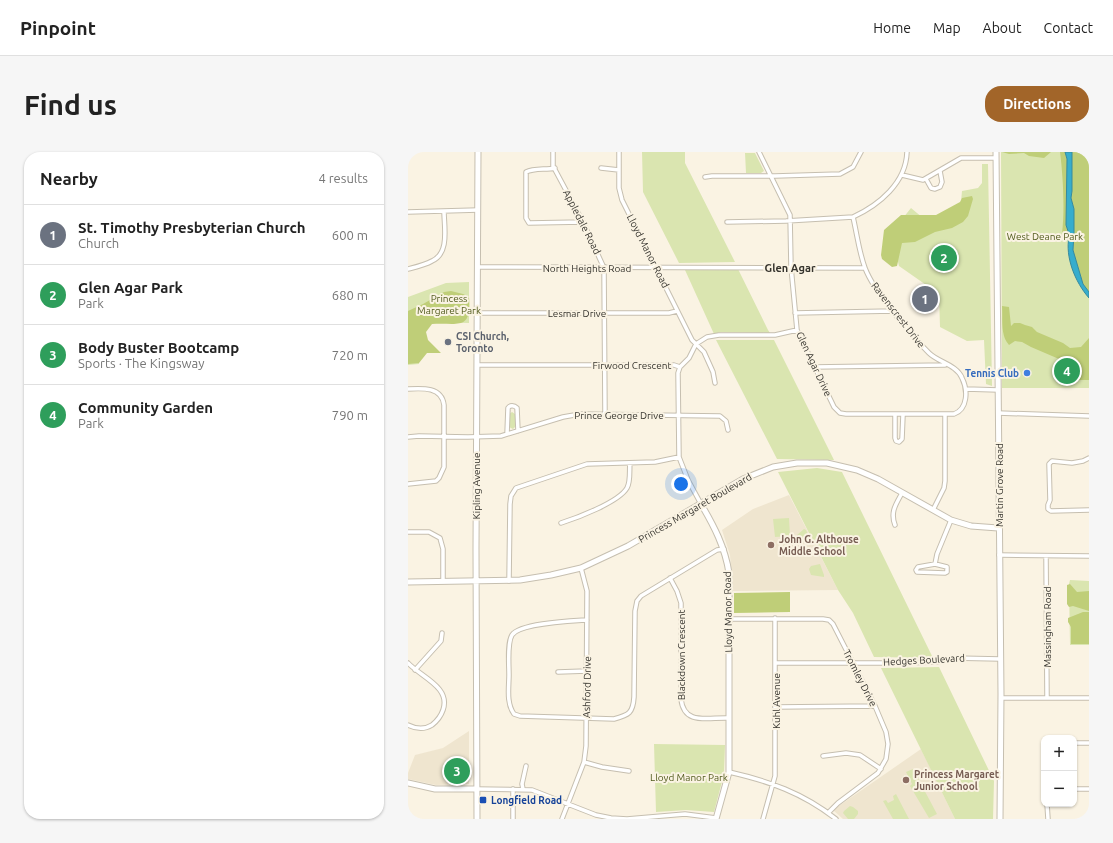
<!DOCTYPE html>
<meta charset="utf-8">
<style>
:root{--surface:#fff;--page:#f6f6f6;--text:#222;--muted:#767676;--line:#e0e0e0;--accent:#a26529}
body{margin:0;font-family:Ubuntu,sans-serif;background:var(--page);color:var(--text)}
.controls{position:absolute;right:12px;bottom:12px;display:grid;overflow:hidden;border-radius:8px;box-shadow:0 1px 3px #0004}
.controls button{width:36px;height:36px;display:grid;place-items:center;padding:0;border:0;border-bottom:1px solid var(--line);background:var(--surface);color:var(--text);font:20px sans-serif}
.you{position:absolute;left:273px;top:332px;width:14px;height:14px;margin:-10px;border:3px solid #fff;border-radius:50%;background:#1a73e8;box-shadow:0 0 0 6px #1a73e833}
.badge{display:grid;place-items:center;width:26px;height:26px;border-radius:50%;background:var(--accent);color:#fff;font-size:13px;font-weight:700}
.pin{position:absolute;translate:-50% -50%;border:2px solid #fff;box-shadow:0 1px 4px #0006}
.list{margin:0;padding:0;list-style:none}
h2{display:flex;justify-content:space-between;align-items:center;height:52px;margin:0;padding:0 16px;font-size:17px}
h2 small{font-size:13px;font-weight:400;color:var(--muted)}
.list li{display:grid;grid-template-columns:26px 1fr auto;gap:12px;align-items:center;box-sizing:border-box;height:60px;padding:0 16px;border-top:1px solid var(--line)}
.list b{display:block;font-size:15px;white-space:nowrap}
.list p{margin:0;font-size:13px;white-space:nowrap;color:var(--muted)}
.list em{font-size:13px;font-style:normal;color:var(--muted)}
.map{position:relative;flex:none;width:681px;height:667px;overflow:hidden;border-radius:16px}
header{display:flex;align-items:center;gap:24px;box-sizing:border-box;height:56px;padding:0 20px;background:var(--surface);border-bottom:1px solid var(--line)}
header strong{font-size:19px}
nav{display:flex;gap:22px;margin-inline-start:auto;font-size:14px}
.intro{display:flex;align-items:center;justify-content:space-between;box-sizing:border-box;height:96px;padding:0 24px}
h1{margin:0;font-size:28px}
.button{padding:10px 18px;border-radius:16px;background:var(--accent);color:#fff;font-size:14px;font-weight:700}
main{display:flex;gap:24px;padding:0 24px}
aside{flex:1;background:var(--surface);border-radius:16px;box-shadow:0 1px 3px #0004}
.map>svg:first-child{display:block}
.built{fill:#efe5cf}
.green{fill:#dae5b0}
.forest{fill:#bfce78}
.water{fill:#36adcd;stroke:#36899d}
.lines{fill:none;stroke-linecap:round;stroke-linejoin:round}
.street-casing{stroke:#c6bfb0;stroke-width:5.5}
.secondary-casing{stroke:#c6bfb0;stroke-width:7}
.street{stroke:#fff;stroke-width:3.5}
.secondary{stroke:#fff;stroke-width:5}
.worship-dot{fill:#6b7280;stroke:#faf3e3;stroke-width:1.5}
.shop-dot{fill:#3f7fe0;stroke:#faf3e3;stroke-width:1.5}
.education-dot{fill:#8d6e63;stroke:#faf3e3;stroke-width:1.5}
.transit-dot{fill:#1a4fb4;stroke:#faf3e3;stroke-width:1.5}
.labels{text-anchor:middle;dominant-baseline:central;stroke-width:4;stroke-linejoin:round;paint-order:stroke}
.street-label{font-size:10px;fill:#36342e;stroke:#faf3e3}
.park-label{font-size:10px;fill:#515b1d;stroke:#faf3e3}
.worship-label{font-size:10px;font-weight:bold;fill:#5b616d;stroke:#faf3e3;text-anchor:start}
.shop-label{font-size:10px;font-weight:bold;fill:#366cbe;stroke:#faf3e3;text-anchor:end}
.education-label{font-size:10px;font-weight:bold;fill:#785e54;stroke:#faf3e3;text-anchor:start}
.transit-label{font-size:10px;font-weight:bold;fill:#164399;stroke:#faf3e3;text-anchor:start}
.neighbourhood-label{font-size:11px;font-weight:bold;fill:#36342e;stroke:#faf3e3}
</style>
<header>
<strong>Pinpoint</strong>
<nav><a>Home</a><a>Map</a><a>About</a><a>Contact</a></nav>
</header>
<div class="intro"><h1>Find us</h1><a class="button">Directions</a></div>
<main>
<aside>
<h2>Nearby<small>4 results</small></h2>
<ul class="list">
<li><span class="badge" style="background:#6b7280">1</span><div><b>St. Timothy Presbyterian Church</b><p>Church</p></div><em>600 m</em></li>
<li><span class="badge" style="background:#2e9e5b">2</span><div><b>Glen Agar Park</b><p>Park</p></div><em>680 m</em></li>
<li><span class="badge" style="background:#2e9e5b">3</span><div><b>Body Buster Bootcamp</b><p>Sports · The Kingsway</p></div><em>720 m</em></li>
<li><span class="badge" style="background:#2e9e5b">4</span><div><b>Community Garden</b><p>Park</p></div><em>790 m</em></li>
</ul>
</aside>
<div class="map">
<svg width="681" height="667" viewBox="0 0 681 667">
<rect width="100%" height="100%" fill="#faf3e3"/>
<path class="built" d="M381,343L430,438L325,439L322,403L314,378L345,357Z
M61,579V632L28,633L0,627V621L7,603L35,596Z
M513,597L547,667H435L425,658Z"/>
<path class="green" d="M234,0H277V11L327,110L271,111L235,40Z
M593,0H681V236H594Z
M337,1H347L356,19L353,21H338Z
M574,12H580L584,234L578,232L576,188L559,189L532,175L531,142L491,114L483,81L503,56L515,66L552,60L554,39L570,36L574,31Z
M330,117L360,178L362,181L313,180L306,182L277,118Z
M61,130V171L11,170V212L0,213V145L38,131Z
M308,188H366L426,308L369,307Z
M104,260L107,262V275L105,277L101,275V262Z
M409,316L434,320L525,506L466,505L445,461L430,438L370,320Z
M381,366L382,384L367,385L365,367Z
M396,377L398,378L402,387L393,391L389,387V383Z
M412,412L416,423V425L403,423L401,417L403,414Z
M662,428L681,429V493H662L661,432Z
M531,515L586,629L585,667H547L473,516Z
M246,592L317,593L316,622L306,660L278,658L248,660Z
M505,617L529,662L521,666L502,634L504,632L498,620Z
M488,642L501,667H485L475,649L478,648L480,651L486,648L485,644Z
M442,654L445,655L450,659V662L446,667H440L435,661L436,659Z"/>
<path class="forest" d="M594,0H643L636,6L621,4L616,1L601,2Z
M652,0H657L659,7L658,73L660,79L657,83L654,81C657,57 655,24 652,0Z
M664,0H681V140L675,132L665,98L666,81V57L663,46L664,39Z
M564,44L565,47L560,64L555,70L544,76L527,80L507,90L494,91L489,114L484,115L474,107L473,103L476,78L493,63H528L552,50L554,46Z
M43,139L55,142L61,145C64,180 49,170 24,172L18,180L20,188L33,201H19L11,211L0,212V159L15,152L36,140Z
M594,154L601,155L603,174L606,171H612L617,173L624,175L629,180L655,191L662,196L673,195L681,186V228H669L668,211L651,207L623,195L614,190L607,189L601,193C592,183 595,167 594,154Z
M662,432L669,440L681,439V459L665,454L661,455L659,452V433Z
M382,440V460L326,461V441Z
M675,460H681V492H663V475L660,470V466Z"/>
<path class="water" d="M657,0H664V39L663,46L666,57V81L665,98L675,132L681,140V146C667,130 657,105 661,85L659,83H657L660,79L658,73L659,7Z"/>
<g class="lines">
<g class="street-casing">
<path id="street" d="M145,0V14L175,70L196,116L197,262
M211,0V36L214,48L284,188L296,200L305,220L307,231
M351,0L382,63L383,115L389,178L426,255L432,261L438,262H546C560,257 560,238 554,226C549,213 530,210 521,201C502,182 466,140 457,116C451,100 449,82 445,65C471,53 498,31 499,0
M0,1L1,0
M147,16C138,18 126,16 118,20V66L121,71L175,70
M193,16L211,18
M494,23L515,28L553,6H588
M297,25L304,24H367L432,22L445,15L453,0
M518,27L523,36L527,37L532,35L534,30L532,19
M0,60L70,58
M319,70L378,69L445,65
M70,115L457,116
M0,117C8,115 17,113 24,109C42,101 36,75 36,59
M69,161H261L269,159
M387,161L485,159
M69,213H266L272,215
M406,215L537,213
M0,237C15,236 34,235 36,253V315L31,326L28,329L0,332
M558,237L590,238
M590,261L681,264
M487,263V286L488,289L491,290L494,287L495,263
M99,282L100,256C102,253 106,253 109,256L110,279
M0,285L11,284L60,285L93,284L155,265L172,262L312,264L318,269L320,278
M681,306L675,309L664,311L644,309L641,312L642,348L640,353V357L643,359L681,358
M293,352L280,328L271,305L270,221L272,215L281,206L288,192L299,185L311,183H367L389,178
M525,358L536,336L537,329V263
M153,371C169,366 211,350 219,336C223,329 221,318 222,311
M487,373C482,360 488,352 494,341
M0,380H21L32,386L35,397V429
M591,403L681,404
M638,404L639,545
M527,412L539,415V420L537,421L509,420L508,418L510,415Z
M527,412L529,402L543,368
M262,426L269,439L273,451V547C276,574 300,565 321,566
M101,429L102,352L103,344L108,336L179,312L247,310L271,305
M321,467H415L421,468L425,472L467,554L478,580L480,592L478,607L470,621L430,651L420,661
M179,468C165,469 112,471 104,483C99,491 101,512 101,523C101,535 98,551 106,562L112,564L206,567C221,563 225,561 226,545L227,459L229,449L233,444L309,398L316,397
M0,511C13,525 43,535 35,558C33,564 29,569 24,573C16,578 8,577 0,573
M368,511H492L529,510L545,506L592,507
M7,518L33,489L34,481
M150,520L179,519
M593,546H681
M368,555L467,554
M666,591H681
M415,604L438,601L452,603L473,617
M176,610L194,615L221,619
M321,620C361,629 395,641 428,667
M69,637L124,638L188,663L203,666L219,667L277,662L308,666
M115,637L114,632L118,614
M666,637H681
M639,652L640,667
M105,667V637
M154,667L176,610L178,594L179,439L173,416
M355,667L367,624V466"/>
</g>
<g class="secondary-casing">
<path id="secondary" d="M588,0L593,542L592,667
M293,352C306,374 317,395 321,421V620L308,667
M0,430L112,428L143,423L173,416L220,394L335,327L365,315L389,311H419L449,318L470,327L543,368L563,374L590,376
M0,631L27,637H69
M69,667L68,397L70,0"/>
</g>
<use href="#street" class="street"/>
<use href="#secondary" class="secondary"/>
</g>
<circle class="worship-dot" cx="40" cy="190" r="4"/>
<circle class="shop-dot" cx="619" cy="221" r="4"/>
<g class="education-dot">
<circle cx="363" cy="393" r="4"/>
<circle cx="498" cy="628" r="4"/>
</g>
<rect class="transit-dot" x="71" y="644" width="8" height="8" rx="2"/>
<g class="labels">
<g class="street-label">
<text transform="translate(174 70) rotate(63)">Appledale Road</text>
<text transform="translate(240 99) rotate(63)">Lloyd Manor Road</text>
<text x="179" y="116">North Heights Road</text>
<text x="169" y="161">Lesmar Drive</text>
<text transform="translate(490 163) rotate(52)">Ravenscrest Drive</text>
<text transform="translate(406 212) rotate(65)">Glen Agar Drive</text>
<text x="224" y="213">Firwood Crescent</text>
<text x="211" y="263">Prince George Drive</text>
<text transform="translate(591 333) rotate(-90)">Martin Grove Road</text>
<text transform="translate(68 334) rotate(-90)">Kipling Avenue</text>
<text transform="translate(287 356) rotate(-30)">Princess Margaret Boulevard</text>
<text transform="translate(320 460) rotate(-91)">Lloyd Manor Road</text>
<text transform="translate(639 475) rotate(-90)">Massingham Road</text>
<text transform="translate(273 503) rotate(-90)">Blackdown Crescent</text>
<text transform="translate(516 508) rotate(-3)">Hedges Boulevard</text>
<text transform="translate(452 526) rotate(63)">Tromley Drive</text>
<text transform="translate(179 535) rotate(-89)">Ashford Drive</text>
<text transform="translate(368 549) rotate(-90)">Kuhl Avenue</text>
</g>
<g class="park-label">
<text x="637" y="84">West Deane Park</text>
<text x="41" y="146">Princess<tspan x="41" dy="12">Margaret Park</tspan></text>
<text x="281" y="625">Lloyd Manor Park</text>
</g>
<g class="worship-label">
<text x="48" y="184">CSI Church,<tspan x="48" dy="12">Toronto</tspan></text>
</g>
<g class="shop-label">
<text x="611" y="221">Tennis Club</text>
</g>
<g class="education-label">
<text x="371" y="387">John G. Althouse<tspan x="371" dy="12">Middle School</tspan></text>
<text x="506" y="622">Princess Margaret<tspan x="506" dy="12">Junior School</tspan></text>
</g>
<g class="transit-label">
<text x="83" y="648">Longfield Road</text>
</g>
<g class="neighbourhood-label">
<text x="382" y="116">Glen Agar</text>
</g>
</g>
</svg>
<div class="controls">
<button>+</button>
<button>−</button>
</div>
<div class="you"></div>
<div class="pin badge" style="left:517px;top:147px;background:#6b7280">1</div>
<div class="pin badge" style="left:536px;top:106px;background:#2e9e5b">2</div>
<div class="pin badge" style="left:49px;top:619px;background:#2e9e5b">3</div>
<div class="pin badge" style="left:659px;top:219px;background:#2e9e5b">4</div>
</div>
</main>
